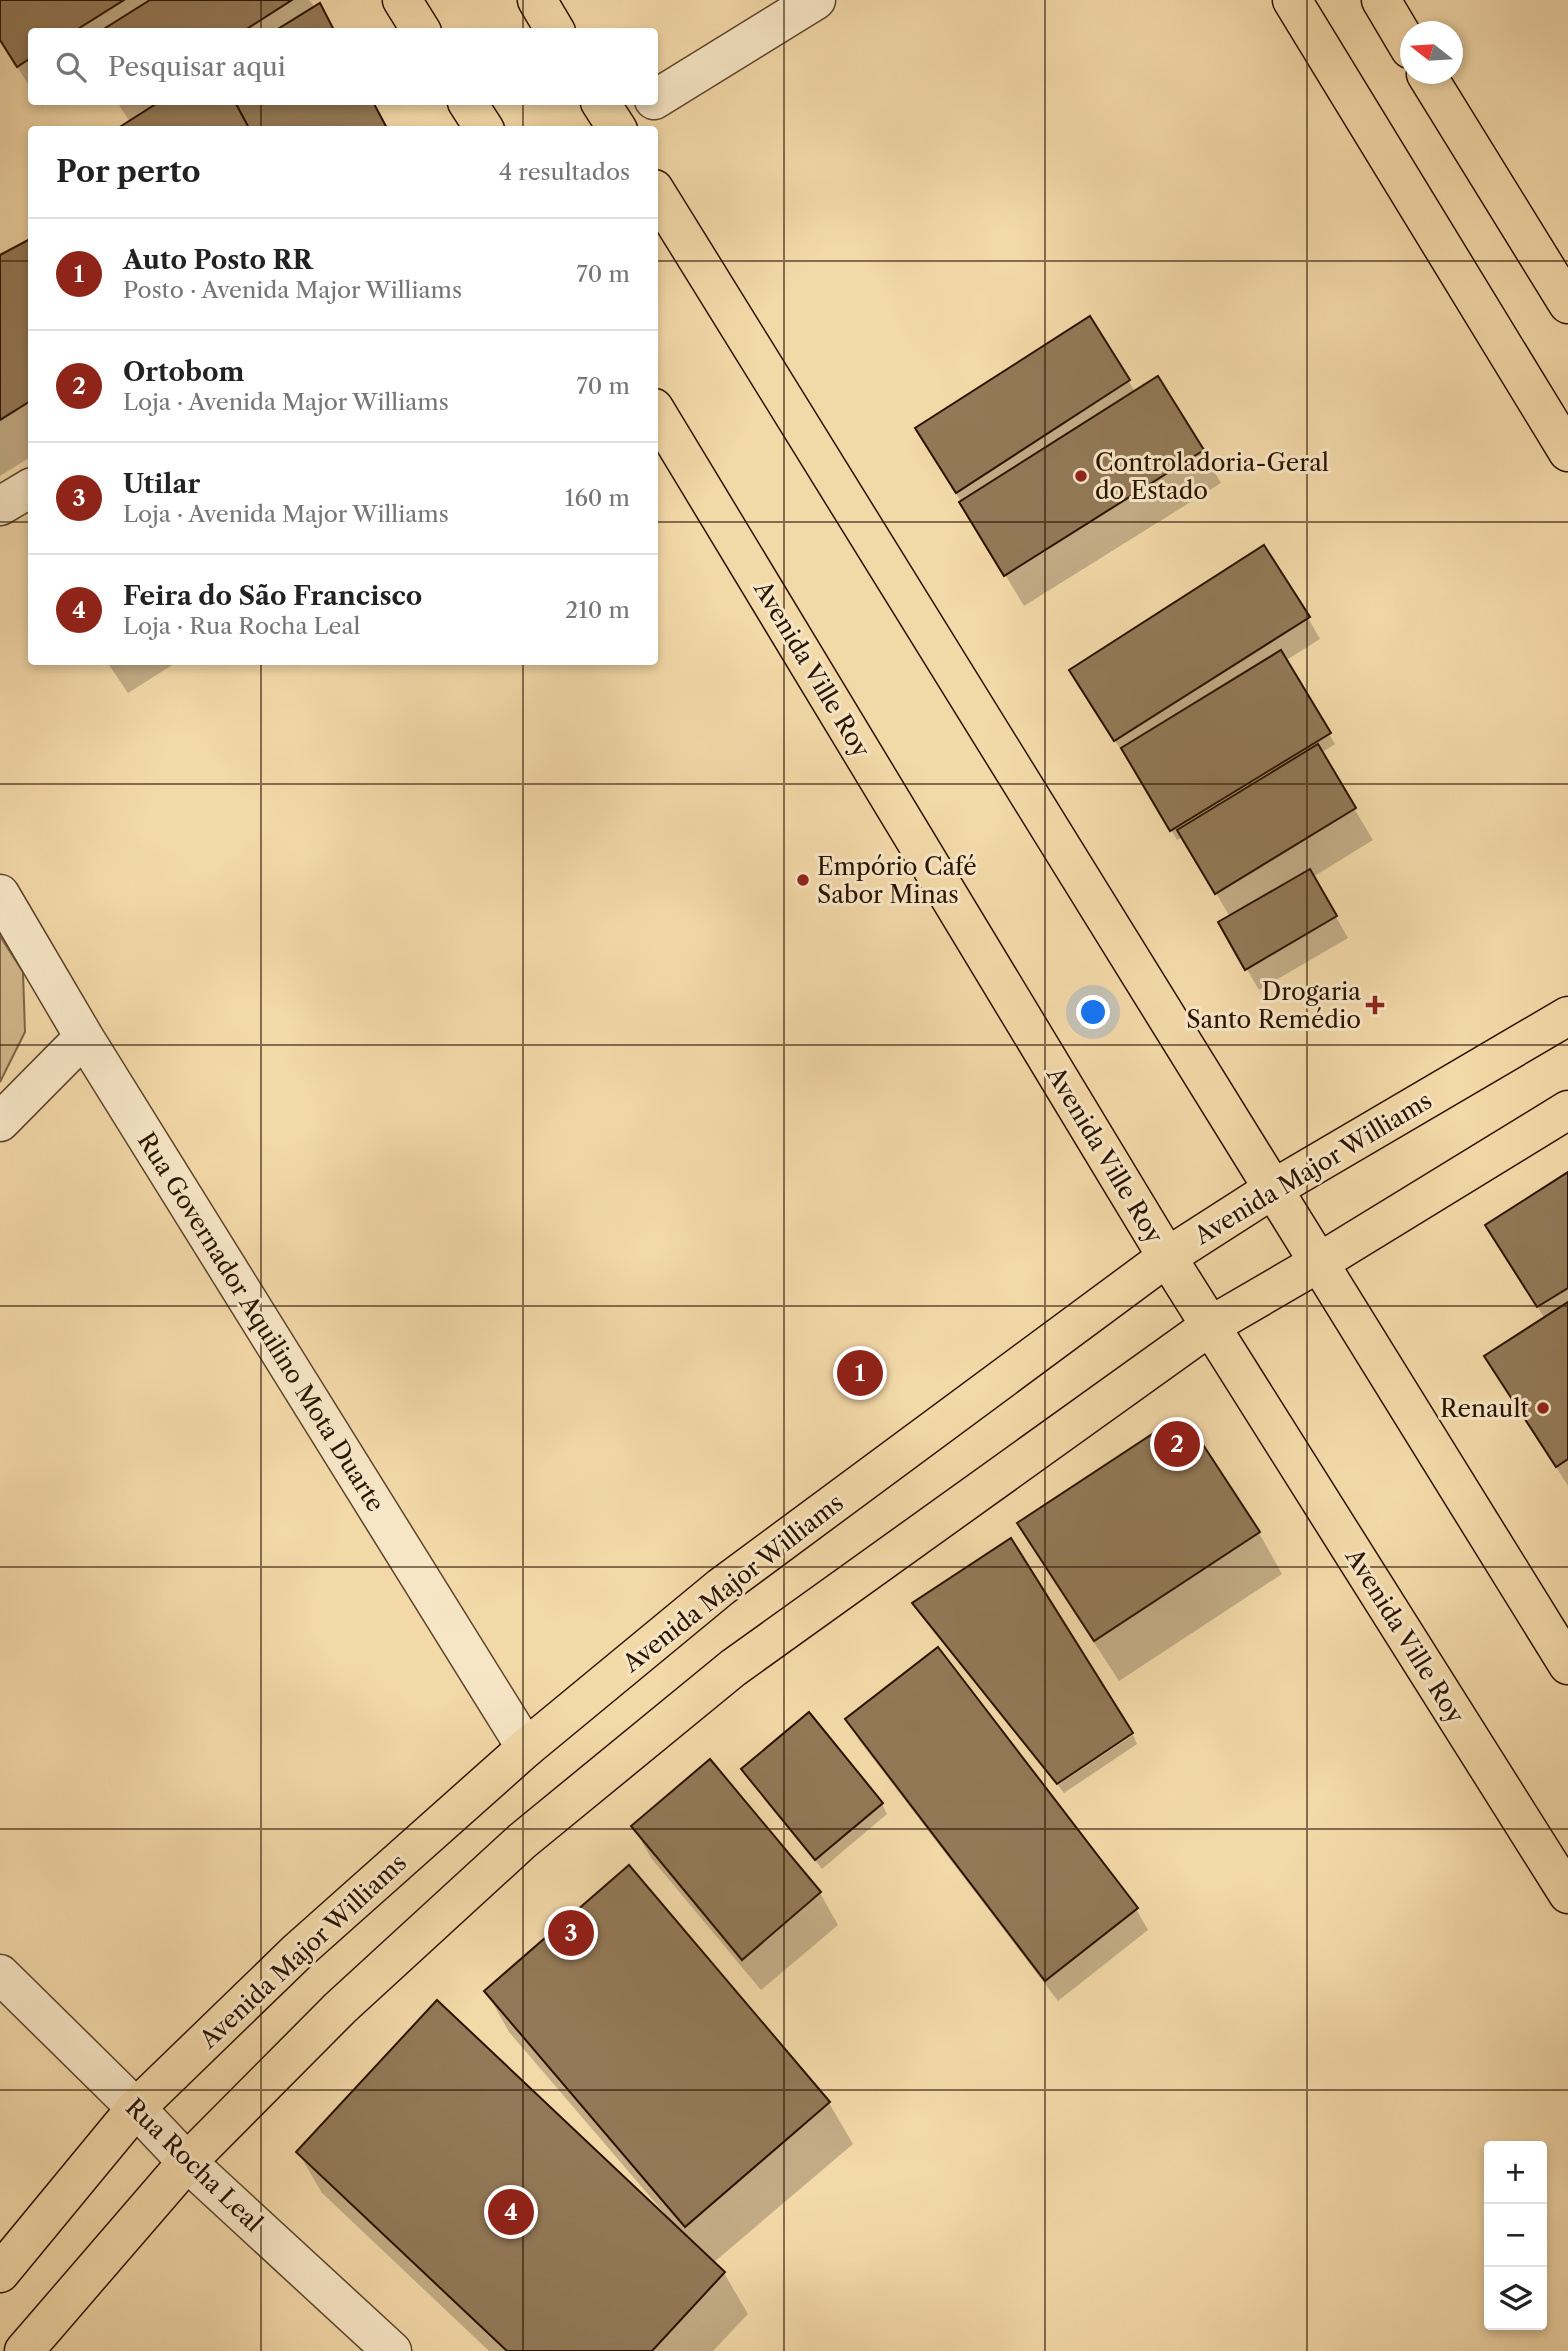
<!DOCTYPE html>
<html lang="pt">
<meta charset="utf-8">
<style>
:root{--surface:#fff;--page:#f6f6f6;--text:#222;--muted:#767676;--line:#e0e0e0;--accent:#8f2418}
body{margin:0;font-family:"Libre Caslon Text",serif;background:var(--page);color:var(--text)}
.controls{position:absolute;right:21px;bottom:21px;display:grid;overflow:hidden;border-radius:7px;box-shadow:0 4px 10px #0003}
.controls button{width:63px;height:63px;display:grid;place-items:center;padding:0;border:0;border-bottom:2px solid var(--line);background:var(--surface);color:var(--text);font:35px sans-serif}
.compass{position:absolute;left:1400px;top:21px;width:63px;height:63px;border-radius:50%;background:var(--surface);box-shadow:0 4px 10px #0003;rotate:287deg}
.you{position:absolute;left:1094px;top:1013px;width:24px;height:24px;margin:-18px;border:5px solid #fff;border-radius:50%;background:#1a73e8;box-shadow:0 0 0 10px #1a73e833}
.badge{display:grid;place-items:center;width:46px;height:46px;border-radius:50%;background:var(--accent);color:#fff;font-size:23px;font-weight:700}
.pin{position:absolute;translate:-50% -50%;border:4px solid #fff;box-shadow:0 2px 7px #0006}
.list{margin:0;padding:0;list-style:none}
h2{display:flex;justify-content:space-between;align-items:center;height:91px;margin:0;padding:0 28px;font-size:30px}
h2 small{font-size:23px;font-weight:400;color:var(--muted)}
.list li{display:grid;grid-template-columns:46px 1fr auto;gap:21px;align-items:center;box-sizing:border-box;height:112px;padding:0 28px;border-top:2px solid var(--line)}
.list b{display:block;font-size:26px;white-space:nowrap}
.list p{margin:0;font-size:23px;white-space:nowrap;color:var(--muted)}
.list em{font-size:23px;font-style:normal;color:var(--muted)}
.icon{flex:none;width:38px;height:38px;fill:none;stroke:currentColor;stroke-width:2;stroke-linecap:round;stroke-linejoin:round}
.map{position:relative;flex:none;width:1568px;height:2351px;overflow:hidden}
.search{position:absolute;background:var(--surface);box-shadow:0 4px 10px #0003;left:28px;top:28px;width:630px;height:77px;display:flex;align-items:center;gap:18px;box-sizing:border-box;padding:0 24px;border-radius:7px;color:var(--muted);font-size:26px}
.panel{position:absolute;background:var(--surface);box-shadow:0 4px 10px #0003;left:28px;top:126px;width:630px;height:539px;border-radius:7px}
.map>svg:first-child{display:block}
.green{fill:#d1b78b;stroke:#7e6546;stroke-width:2}
.shadow{fill:#0003}
.building{fill:#937957;stroke:#2a1300;stroke-width:2}
.lines{fill:none;stroke-linecap:round;stroke-linejoin:round}
.minor-casing{stroke:#5c442a;stroke-width:41}
.major-casing{stroke:#2a1300;stroke-width:41}
.minor{stroke:#f7e6c6;stroke-width:38}
.major{stroke:#f3d8a8;stroke-width:38}
.grid{fill:none;stroke:#2a1300;stroke-width:2;stroke-opacity:0.55}
.poi-dot{fill:#8f2418;stroke:#f7e6c6;stroke-width:2.5}
.labels{text-anchor:middle;dominant-baseline:central;stroke-width:6;stroke-linejoin:round;paint-order:stroke}
.poi-label{font-size:24px;fill:#2a1300;stroke:#f7e6c6;text-anchor:start}
.street-label{font-size:24px;fill:#2a1300;stroke:#f7e6c6}
</style>
<div class="map">
<svg width="1568" height="2351" viewBox="0 0 1568 2351">
<rect width="100%" height="100%" fill="#f3d8a8"/>
<filter id="stains"><feTurbulence type="fractalNoise" baseFrequency=".00286" numOctaves="4"/><feColorMatrix values="0 0 0 0 .2 0 0 0 0 .09 0 0 0 0 .02 0 0 0 .5 -.17"/></filter>
<radialGradient id="worn" r=".72"><stop offset=".6" stop-color="#630" stop-opacity="0"/><stop offset="1" stop-color="#630" stop-opacity=".3"/></radialGradient>
<path class="green" d="M0,936L23,972L25,1032L0,1082Z"/>
<path class="shadow" d="M0,0H309L334,32H32V90L0,41Z
M39,102H50L42,106Z
M117,102H372L388,130L130,122Z
M32,240V456L0,476V257Z
M1089,318L1136,393L1158,379L1221,483L1024,606L930,450Z
M1308,618L1320,639L1285,661L1335,744L1321,753L1373,840L1313,877L1348,938L1259,990L1220,923L1230,917L1183,837L1177,840L1130,760L1128,761L1083,691Z
M107,662H177L128,693Z
M1568,1174V1486L1487,1357L1545,1319L1506,1257Z
M1188,1428L1259,1533L1282,1574L1119,1681L1043,1564L1019,1524Z
M847,1719L1136,1909L1148,1930L1058,2001L859,1740Z
M1133,1735L1137,1744L1064,1793L1058,1785Z
M710,1761L820,1893L838,1925L761,1990L651,1858L633,1826Z
M743,1769L882,1804L887,1814L822,1869Z
M628,1867L829,2103L853,2144L713,2263L724,2273L748,2314L713,2351H489L322,2193L298,2152L662,2215L664,2213L509,2032L486,1991Z"/>
<path class="building" d="M0,0H124L73,32H32V57L17,67L0,40Z
M150,0H292L242,32H99Z
M320,3L335,32H273Z
M159,102H235L250,130H115Z
M235,102H373L388,130H250Z
M32,238V400L0,420V255Z
M1090,316L1130,380L956,493L915,428Z
M1158,376L1204,450L1004,576L959,502Z
M1264,545L1310,617L1114,741L1069,670Z
M1281,650L1331,733L1170,831L1121,748Z
M1318,744L1356,808L1215,894L1177,830Z
M1310,869L1337,916L1245,970L1218,922Z
M1568,1172V1288L1537,1307L1485,1225Z
M1568,1302V1459L1556,1467L1484,1356Z
M1180,1423L1190,1427L1198,1437L1260,1532L1094,1641L1017,1523L1160,1429L1171,1424Z
M1011,1538L1133,1733L1057,1784L912,1603Z
M938,1647L1138,1908L1045,1981L845,1719Z
M809,1712L883,1803L815,1860L741,1769Z
M710,1759L821,1892L742,1960L631,1826Z
M629,1865L830,2102L685,2227L484,1991Z
M437,2000L725,2272L652,2351H507L296,2152Z"/>
<g class="lines">
<g class="minor-casing">
<path id="minor" d="M654,100L816,0
M0,506L32,487
M0,894L84,1037L526,1748
M0,1122L84,1037
M0,1974L136,2108L187,2162L392,2351"/>
</g>
<g class="major-casing">
<path id="major" d="M402,0L422,32
M537,0L556,32
M1292,0L1568,452
M1381,0L1410,49
M1426,74L1568,304
M467,102L485,130
M600,102L618,130
M654,189L1568,1665
M654,408L1167,1257L1568,1894
M0,2273L136,2108L298,1951L526,1748L721,1587L1167,1257L1273,1189L1568,1016
M24,2351L187,2162L340,2008L522,1841L733,1668L1210,1326L1320,1262L1568,1110"/>
</g>
<use href="#minor" class="minor"/>
<use href="#major" class="major"/>
</g>
<path class="grid" d="M261,0V32M523,0V32M784,0V2351M1045,0V2351M1307,0V2351M261,102V130M523,102V130M0,261H32M654,261H1568M0,522H32M654,522H1568M261,662V2351M523,662V2351M0,784H1568M0,1045H1568M0,1306H1568M0,1567H1568M0,1829H1568M0,2090H1568"/>
<g class="poi-dot">
<circle cx="1081" cy="476" r="7"/>
<circle cx="803" cy="880" r="7"/>
<path d="M1371.5 994.5h7v7h7v7h-7v7h-7v-7h-7v-7h7z"/>
<circle cx="1543" cy="1408" r="7"/>
</g>
<g class="labels">
<g class="poi-label">
<text x="1095" y="462">Controladoria-Geral<tspan x="1095" dy="28">do Estado</tspan></text>
<text x="817" y="866">Empório Café<tspan x="817" dy="28">Sabor Minas</tspan></text>
<text x="1361" y="991" text-anchor="end">Drogaria<tspan x="1361" dy="28">Santo Remédio</tspan></text>
<text x="1529" y="1408" text-anchor="end">Renault</text>
</g>
<g class="street-label">
<text transform="translate(812 669) rotate(59)">Avenida Ville Roy</text>
<text transform="translate(1105 1155) rotate(59)">Avenida Ville Roy</text>
<text transform="translate(1313 1168) rotate(-31)">Avenida Major Williams</text>
<text transform="translate(261 1322) rotate(58)">Rua Governador Aquilino Mota Duarte</text>
<text transform="translate(733 1583) rotate(-38)">Avenida Major Williams</text>
<text transform="translate(1405 1636) rotate(58)">Avenida Ville Roy</text>
<text transform="translate(303 1951) rotate(-43)">Avenida Major Williams</text>
<text transform="translate(194 2165) rotate(44)">Rua Rocha Leal</text>
</g>
</g>
<rect width="100%" height="100%" filter="url(#stains)"/>
<rect width="100%" height="100%" fill="url(#worn)"/>
</svg>
<div class="controls">
<button>+</button>
<button>−</button>
<button><svg class="icon" aria-label="layers" viewBox="0 0 24 24"><path d="M12 4l9 5-9 5-9-5zM3 14l9 5 9-5"/></svg></button>
</div>
<svg class="compass" viewBox="-18 -18 36 36"><path d="M0-13l5 13h-10z" fill="#e53935"/><path d="M0 13l5-13h-10z" fill="#767676"/></svg>
<div class="you"></div>
<div class="pin badge" style="left:860px;top:1373px">1</div>
<div class="pin badge" style="left:1177px;top:1444px">2</div>
<div class="pin badge" style="left:571px;top:1933px">3</div>
<div class="pin badge" style="left:511px;top:2212px">4</div>
<div class="search"><svg class="icon" aria-label="search" viewBox="0 0 24 24"><circle cx="10" cy="10" r="6"/><path d="M15 15l6 6"/></svg>Pesquisar aqui</div>
<section class="panel">
<h2>Por perto<small>4 resultados</small></h2>
<ul class="list">
<li><span class="badge">1</span><div><b>Auto Posto RR</b><p>Posto · Avenida Major Williams</p></div><em>70 m</em></li>
<li><span class="badge">2</span><div><b>Ortobom</b><p>Loja · Avenida Major Williams</p></div><em>70 m</em></li>
<li><span class="badge">3</span><div><b>Utilar</b><p>Loja · Avenida Major Williams</p></div><em>160 m</em></li>
<li><span class="badge">4</span><div><b>Feira do São Francisco</b><p>Loja · Rua Rocha Leal</p></div><em>210 m</em></li>
</ul>
</section>
</div>
